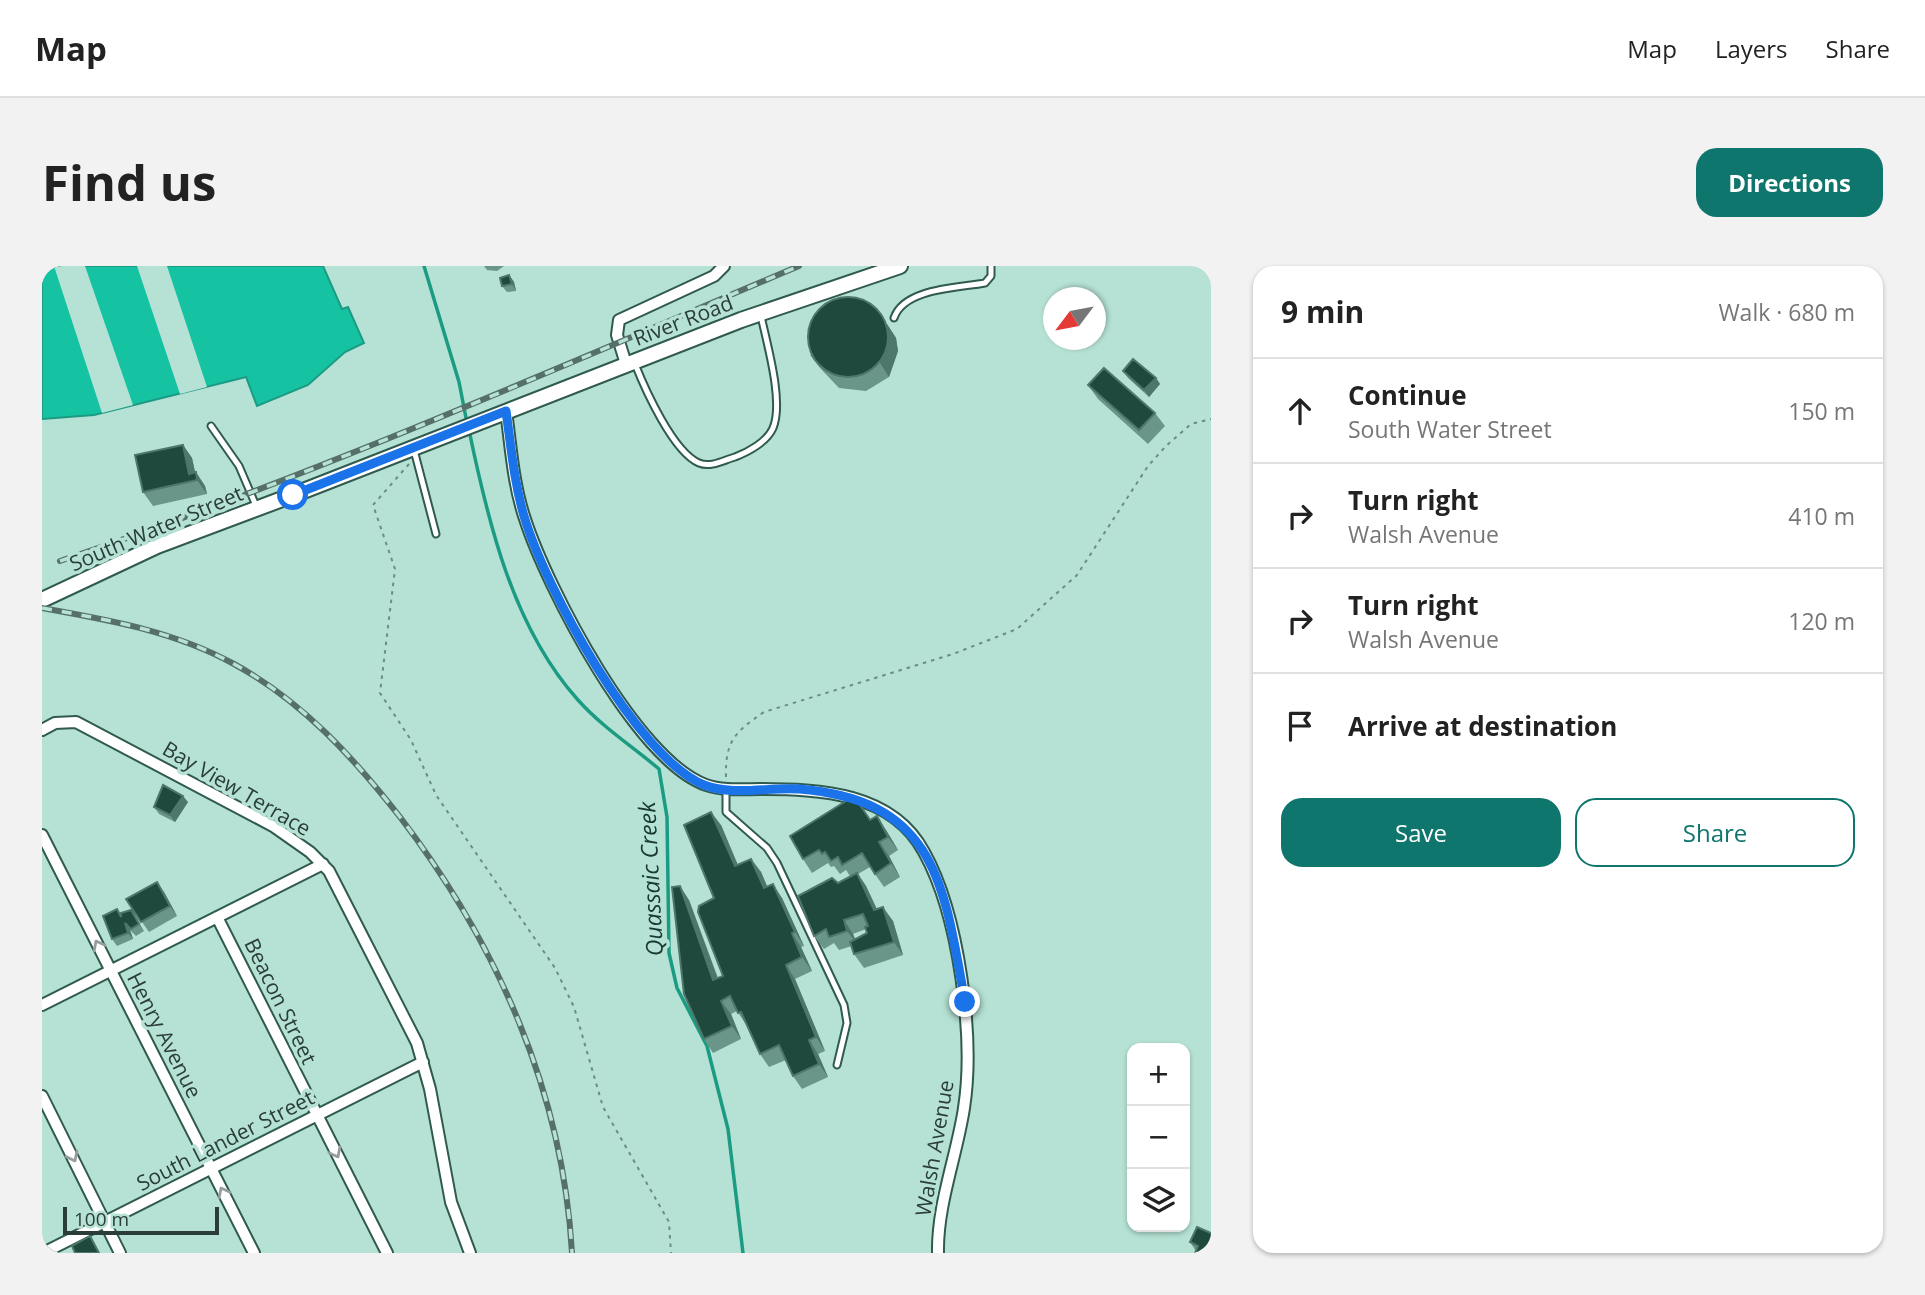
<!DOCTYPE html>
<meta charset="utf-8">
<style>
:root{--surface:#fff;--page:#f2f2f2;--text:#222;--muted:#767676;--line:#e0e0e0;--accent:#0f766e}
body{margin:0;font-family:"Open Sans",sans-serif;background:var(--page);color:var(--text)}
.controls{position:absolute;right:21px;bottom:21px;display:grid;overflow:hidden;border-radius:14px;box-shadow:0 2px 5px #0004}
.controls button{width:63px;height:63px;display:grid;place-items:center;padding:0;border:0;border-bottom:2px solid var(--line);background:var(--surface);color:var(--text);font:35px sans-serif}
.compass{position:absolute;left:1001px;top:21px;width:63px;height:63px;border-radius:50%;background:var(--surface);box-shadow:0 2px 5px #0004;rotate:238deg}
.scale{position:absolute;left:21px;bottom:18px;width:156px;box-sizing:border-box;padding-left:7px;border:4px solid #2b3d38;border-top:0;font-size:19px;line-height:24px;white-space:nowrap;color:#2b3d38;-webkit-text-stroke:5px #b5e2d4;paint-order:stroke}
.stop{position:absolute;width:21px;height:21px;margin:-16px;border:5px solid #1a73e8;border-radius:50%;background:#fff}
.stop.end{background:#1a73e8;border-color:#fff;box-shadow:0 2px 7px #0008}
.list{margin:0;padding:0;list-style:none}
h2{display:flex;justify-content:space-between;align-items:center;height:91px;margin:0;padding:0 28px;font-size:30px}
h2 small{font-size:23px;font-weight:400;color:var(--muted)}
.list li{display:grid;grid-template-columns:46px 1fr auto;gap:21px;align-items:center;box-sizing:border-box;height:105px;padding:0 28px;border-top:2px solid var(--line)}
.list b{display:block;font-size:26px;white-space:nowrap}
.list p{margin:0;font-size:23px;white-space:nowrap;color:var(--muted)}
.list em{font-size:23px;font-style:normal;color:var(--muted)}
.actions{display:flex;gap:14px;padding:21px 28px}
.actions a{flex:1;padding:16px 0;border:2px solid var(--accent);border-radius:21px;text-align:center;font-size:24px;color:var(--accent)}
.actions .main{background:var(--accent);color:#fff}
.icon{flex:none;width:38px;height:38px;fill:none;stroke:currentColor;stroke-width:2;stroke-linecap:round;stroke-linejoin:round}
.map{position:relative;flex:none;width:1169px;height:987px;overflow:hidden;border-radius:21px}
header{display:flex;align-items:center;gap:42px;box-sizing:border-box;height:98px;padding:0 35px;background:var(--surface);border-bottom:2px solid var(--line)}
header strong{font-size:33px}
nav{display:flex;gap:38px;margin-inline-start:auto;font-size:24px}
.intro{display:flex;align-items:center;justify-content:space-between;box-sizing:border-box;height:168px;padding:0 42px}
h1{margin:0;font-size:49px}
.button{padding:18px 32px;border-radius:21px;background:var(--accent);color:#fff;font-size:24px;font-weight:700}
main{display:flex;gap:42px;padding:0 42px}
aside{flex:1;background:var(--surface);border-radius:21px;box-shadow:0 2px 5px #0004}
.map>svg:first-child{display:block}
.water{fill:#15c3a3;stroke:#1c9b83;stroke-width:2}
.pier{fill:#b5e2d4}
.lines{fill:none;stroke-linecap:round;stroke-linejoin:round}
.stream{stroke:#1c9b83;stroke-width:3.5}
.service-casing{stroke:#315a4f;stroke-width:9}
.minor-casing{stroke:#315a4f;stroke-width:14}
.tertiary-casing{stroke:#315a4f;stroke-width:18}
.path{stroke:#6d8c82;stroke-width:2;stroke-dasharray:3.5 5;stroke-linecap:butt}
.service{stroke:#fff;stroke-width:5}
.minor{stroke:#fff;stroke-width:10}
.tertiary{stroke:#fff;stroke-width:14}
.rail-casing{stroke:#567069;stroke-width:6}
.rail{stroke:#b5e2d4;stroke-width:3.5;stroke-dasharray:10;stroke-linecap:butt}
.wall{fill:#6a9689;fill-rule:evenodd}
.shaded-wall{fill:#4d776b}
.building{fill:#20493e;stroke:#4d776b;stroke-width:2}
.oneway{stroke:#959e9c}
.route{stroke:#1a73e8;stroke-width:9}
.labels{text-anchor:middle;dominant-baseline:central;stroke-width:7;stroke-linejoin:round;paint-order:stroke}
.street-label{font-size:21px;fill:#2b3d38;stroke:#b5e2d4}
.water-label{font-size:23px;font-style:italic;fill:#193830;stroke:#b5e2d4}
</style>
<header>
<strong>Map</strong>
<nav><a>Map</a><a>Layers</a><a>Share</a></nav>
</header>
<div class="intro"><h1>Find us</h1><a class="button">Directions</a></div>
<main>
<div class="map">
<svg width="1169" height="987" viewBox="0 0 1169 987">
<rect width="100%" height="100%" fill="#b5e2d4"/>
<path class="water" d="M0,0H281L300,43L306,41L322,77L303,86L266,119L215,140L204,111L52,149L0,153Z"/>
<path class="pier" d="M12,0H43L91,139L60,147Z
M95,0H125L165,121L138,128Z"/>
<g class="lines">
<path class="stream" d="M382,0L417,116L425,157
M427,164C446,256 471,362 536,434C559,460 591,481 617,503L625,551L627,687L635,722L665,780L686,863L701,987"/>
<g class="service-casing">
<path id="service" d="M852,52C862,22 916,22 943,17L949,10V0
M593,98C603,123 631,186 657,197C669,202 682,194 693,191C706,186 725,176 731,162C742,136 725,78 719,50
M169,160L197,200L215,242
M372,184L394,268
M684,523V546L725,582L735,597L802,739L805,757L795,799"/>
</g>
<g class="minor-casing">
<path id="minor" d="M584,98L575,69L577,54L672,10L682,0
M464,145C469,181 471,218 483,253C505,321 594,494 664,519C680,525 701,523 718,523C778,523 850,526 882,586C917,649 933,771 922,842C915,889 895,939 896,987
M0,464L13,457L34,456L231,560L268,586L287,605L375,777L388,823L409,936L428,987
M0,569L212,987
M175,651L345,987
M0,739L281,598
M0,830L78,987
M1,987L381,796"/>
</g>
<g class="tertiary-casing">
<path id="tertiary" d="M0,334L115,280L251,229L699,54L858,0"/>
</g>
<path class="path" d="M367,198L331,239L353,303L338,427L369,474L394,529L513,702L532,741L561,841L627,956L629,987
M684,511C683,475 693,466 722,446L911,388L975,363L1035,309L1106,200L1124,180L1149,158L1169,153"/>
<use href="#service" class="service"/>
<use href="#minor" class="minor"/>
<use href="#tertiary" class="tertiary"/>
<g class="rail-casing">
<path id="rail" d="M18,295C269,211 513,103 757,0
M0,342C67,354 132,365 192,398C260,435 311,491 358,551C455,678 521,826 530,987"/>
</g>
<use href="#rail" class="rail"/>
</g>
<path class="wall" d="M442,0H462L455,5L445,4Z
M467,9L472,16L474,25L465,26L460,20Z
M845,58L854,72L856,85L847,111L824,125L797,122L778,102L768,89Z
M1081,105L1114,112L1118,118L1107,131L1086,112Z
M1046,119L1113,147L1123,160L1106,178L1056,133Z
M141,179L150,192L153,206L163,220L165,228L111,240L101,226Z
M146,536L133,556L117,548L112,541Z
M828,553L844,564L856,584L847,590L858,611L842,621L828,601L816,608L824,620L835,643L851,655L861,689L822,702L812,688L810,680L797,684L792,677L782,683L772,670L796,617L808,610L804,604L798,608L792,600L789,601L786,597L770,607L761,593ZM824,663L825,667L813,673L811,668Z
M679,559L696,599L709,593L719,606L725,621L740,632L762,680L759,681L770,705L753,713L783,785L776,788L786,811L760,823L751,810L744,794L727,801L718,788L705,760L695,745L689,748L699,773L671,787L662,773L647,634L676,712L681,710L672,632Z
M122,626L135,650L107,666L84,633Z
M75,643L79,649L94,651L102,665L94,670L88,664L91,673L75,680L70,673Z
M1169,967L1154,985L1148,976Z"/>
<path class="shaded-wall" d="M467,9L472,16L474,25L470,18Z
M845,58L854,72L856,85L847,111L838,97Z
M1114,112L1118,118L1107,131L1102,124Z
M141,179L150,192L155,215L147,208Z
M154,206L163,220L165,228L155,214Z
M141,530L146,536L133,556L128,549Z
M669,546L679,559L702,614L693,600Z
M835,550L844,564L856,584L846,571Z
M837,576L847,590L858,611L849,597Z
M709,593L719,606L732,636L722,622Z
M815,607L824,620L841,657L832,644Z
M115,616L122,626L135,650L128,640Z
M731,618L740,632L762,680L753,666Z
M638,620L647,634L681,727L671,714Z
M841,641L851,655L861,689L852,676Z
M802,654L811,668L815,678L805,665Z
M83,657L88,664L91,673L86,667Z
M750,667L759,681L770,705L760,691Z
M744,699L753,713L783,785L774,771Z
M679,735L689,748L699,773L690,760Z
M767,774L776,788L786,811L777,798Z"/>
<path class="building" d="M467,9L470,18L460,20L458,12Z
M766 71a40 40 0 1 1 80 0a40 40 0 1 1-80 0Z
M1091,93L1114,112L1102,124L1081,105Z
M1062,102L1113,147L1097,164L1046,119Z
M141,179L147,208L154,206L155,214L101,226L93,189Z
M121,519L141,530L128,549L112,541Z
M812,530L828,554L835,550L846,571L837,576L849,597L833,608L820,587L800,599L796,591L789,595L783,586L780,588L777,584L761,593L748,570Z
M669,546L693,600L709,593L722,622L731,618L753,666L750,667L760,691L744,699L774,771L767,774L777,798L751,810L737,779L718,788L699,746L696,747L688,730L679,735L690,760L662,773L642,728L630,621L638,620L671,714L681,710L656,646L657,640L672,632L642,559Z
M815,607L832,644L841,641L852,676L812,688L808,676L825,667L823,661L826,660L821,648L802,654L805,665L787,671L784,663L772,670L756,630L790,612L796,617Z
M115,616L128,640L99,656L84,633Z
M75,643L79,651V647L89,644L97,658L89,663L83,657L86,667L70,673L61,650Z
M1155,961L1169,967V987H1153L1156,980L1148,976Z
M48,970L57,987H33L30,980Z"/>
<defs><path id="oneway-chevron" d="M-2-3.5L2.5 0L-2 3.5" fill="none" stroke-width="1.6" stroke-linecap="round" stroke-linejoin="round" transform="scale(1.75)"/></defs>
<g class="oneway">
<use href="#oneway-chevron" transform="translate(56 679) rotate(-117)"/>
<use href="#oneway-chevron" transform="translate(294 887) rotate(63)"/>
<use href="#oneway-chevron" transform="translate(31 891) rotate(64)"/>
<use href="#oneway-chevron" transform="translate(181 926) rotate(-117)"/>
</g>
<g class="lines">
<path class="route" d="M251,229L464,145C469,180 472,216 482,250C502,319 594,491 662,519C690,530 727,521 757,523C895,534 902,619 923,736"/>
</g>
<g class="labels">
<g class="street-label">
<text transform="translate(641 54) rotate(-21)">River Road</text>
<text transform="translate(114 262) rotate(-23)">South Water Street</text>
<text transform="translate(195 522) rotate(30)">Bay View Terrace</text>
<text transform="translate(239 735) rotate(64)">Beacon Street</text>
<text transform="translate(123 769) rotate(63)">Henry Avenue</text>
<text transform="translate(183 874) rotate(-27)">South Lander Street</text>
<text transform="translate(892 882) rotate(-80)">Walsh Avenue</text>
</g>
<g class="water-label">
<text transform="translate(608 613) rotate(-93)">Quassaic Creek</text>
</g>
</g>
</svg>
<div class="controls">
<button>+</button>
<button>−</button>
<button><svg class="icon" aria-label="layers" viewBox="0 0 24 24"><path d="M12 4l9 5-9 5-9-5zM3 14l9 5 9-5"/></svg></button>
</div>
<svg class="compass" viewBox="-18 -18 36 36"><path d="M0-13l5 13h-10z" fill="#e53935"/><path d="M0 13l5-13h-10z" fill="#767676"/></svg>
<div class="scale">100 m</div>
<div class="stop" style="left:251px;top:229px"></div>
<div class="stop end" style="left:923px;top:736px"></div>
</div>
<aside>
<h2>9 min<small>Walk · 680 m</small></h2>
<ul class="list">
<li><svg class="icon" aria-label="ahead" viewBox="0 0 24 24"><path d="M12 20V5M6 11l6-6 6 6"/></svg><div><b>Continue</b><p>South Water Street</p></div><em>150 m</em></li>
<li><svg class="icon" aria-label="right" viewBox="0 0 24 24"><path d="M7 20v-9h11M14 6l5 5-5 5"/></svg><div><b>Turn right</b><p>Walsh Avenue</p></div><em>410 m</em></li>
<li><svg class="icon" aria-label="right" viewBox="0 0 24 24"><path d="M7 20v-9h11M14 6l5 5-5 5"/></svg><div><b>Turn right</b><p>Walsh Avenue</p></div><em>120 m</em></li>
<li><svg class="icon" aria-label="arrive" viewBox="0 0 24 24"><path d="M6 21V4h12l-3 4 3 4H6"/></svg><div><b>Arrive at destination</b></div></li>
</ul>
<div class="actions"><a class="main">Save</a><a>Share</a></div>
</aside>
</main>
